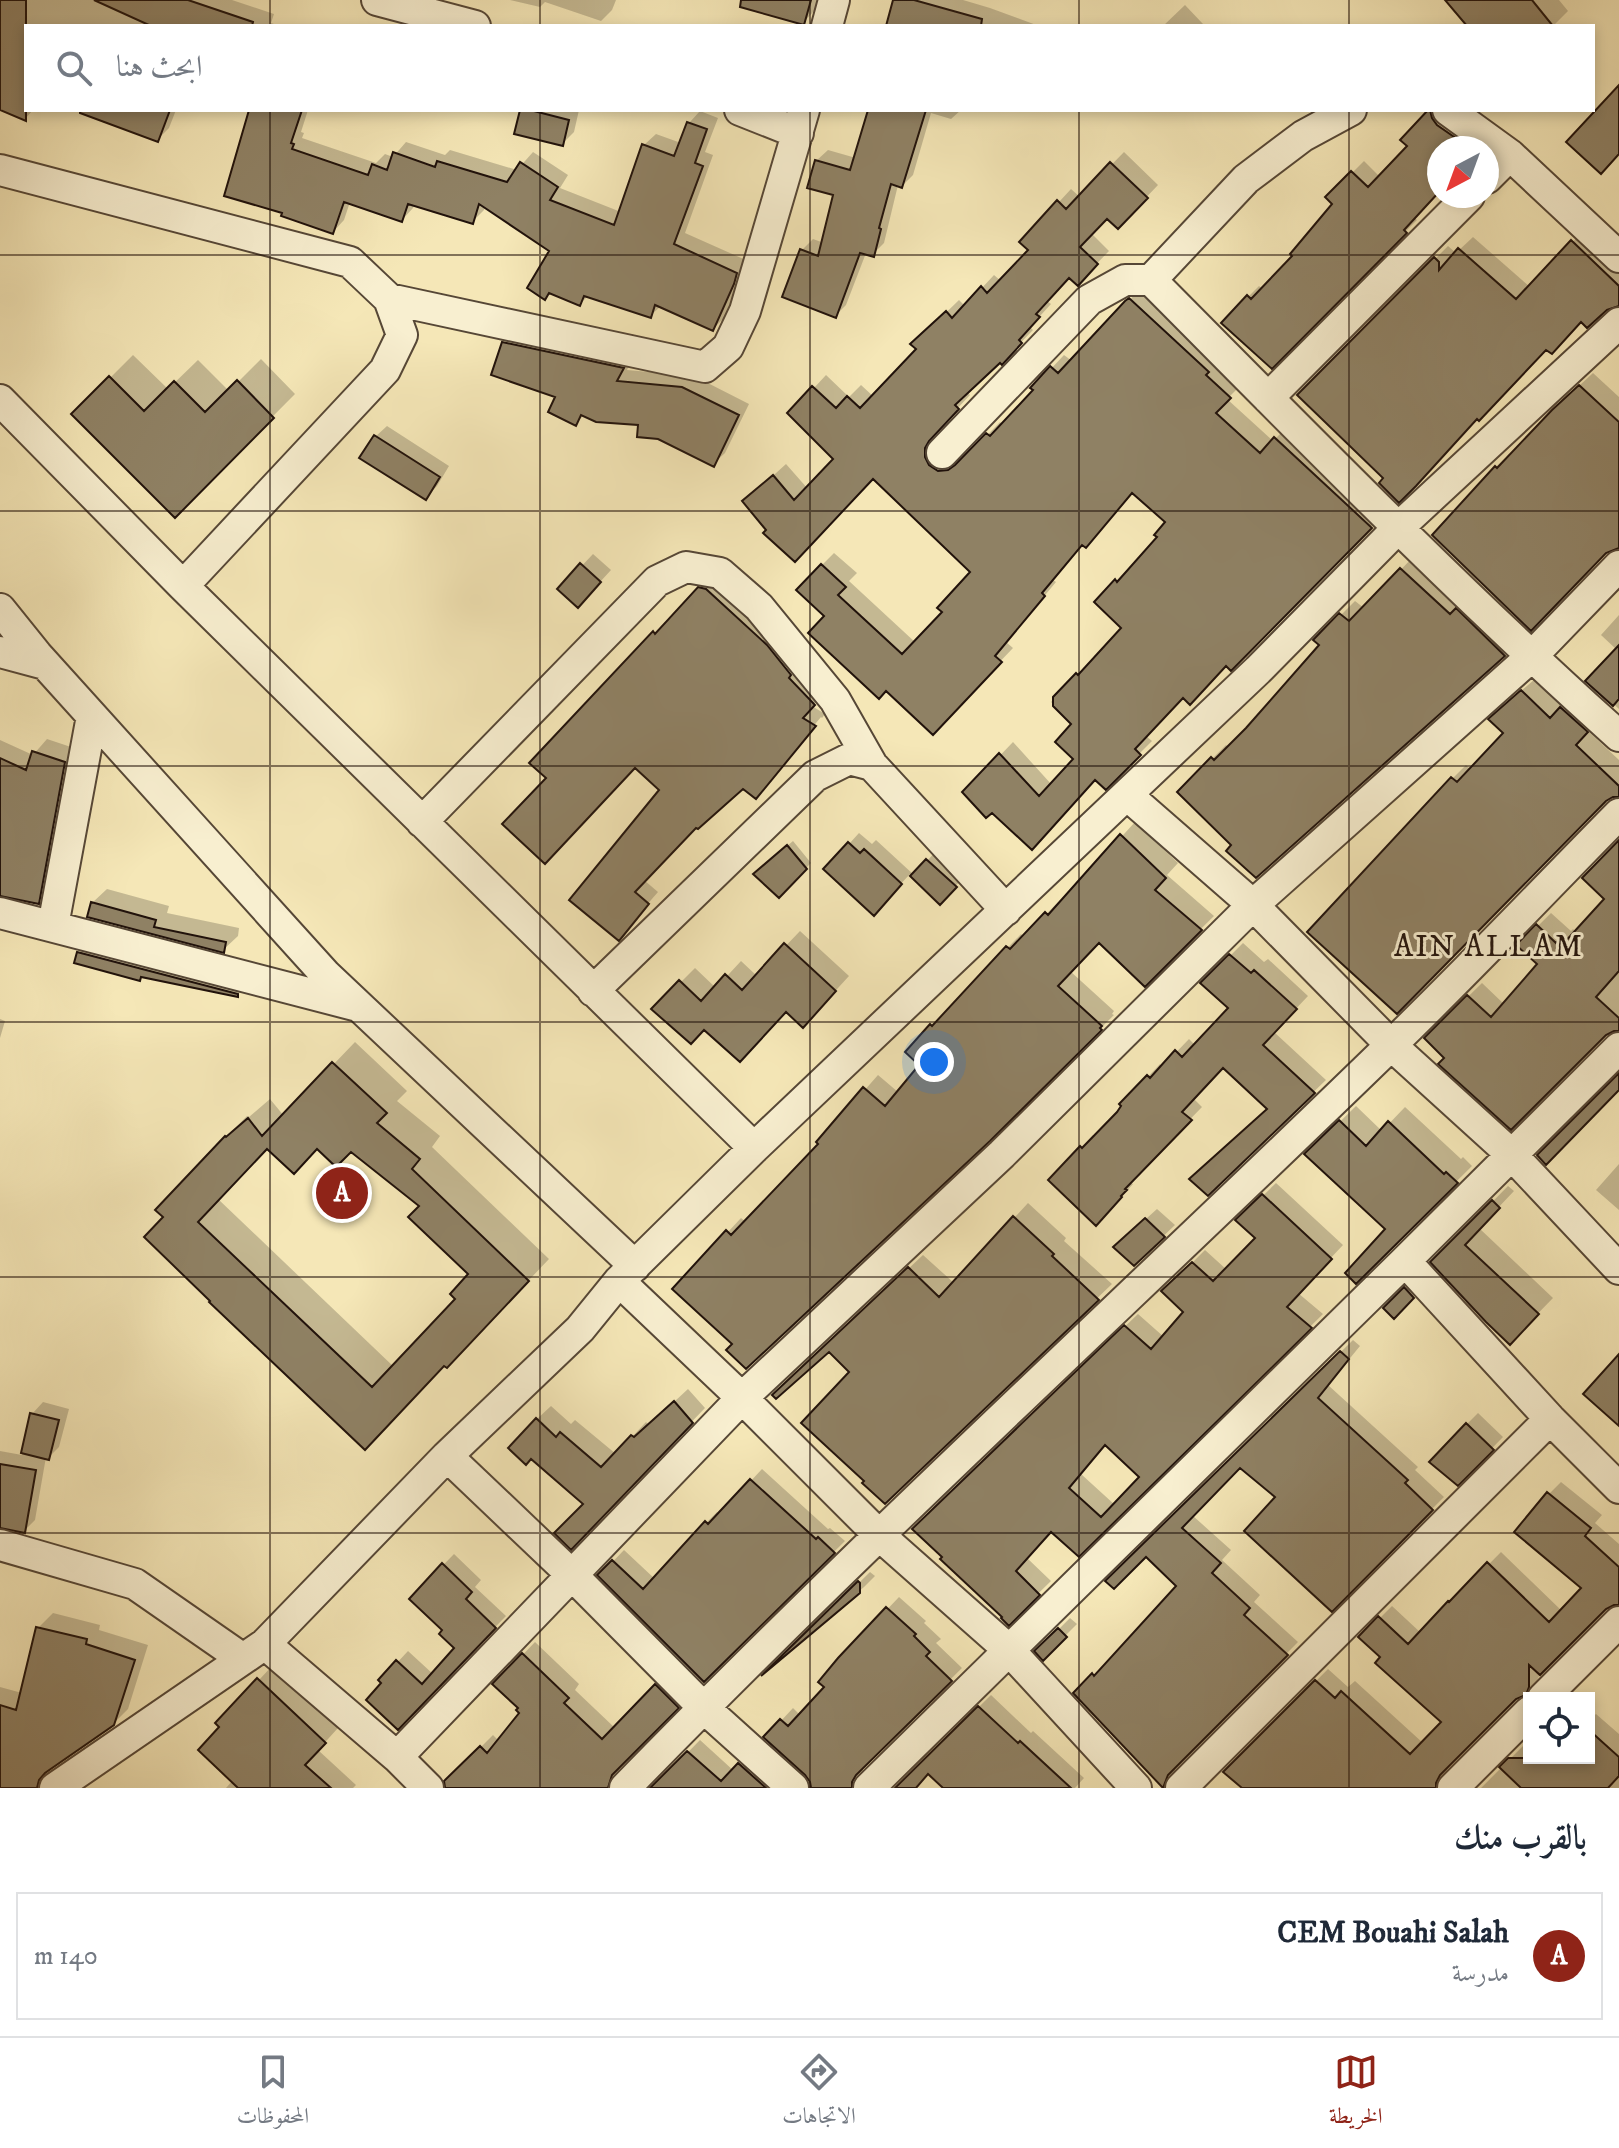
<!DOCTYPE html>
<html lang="ar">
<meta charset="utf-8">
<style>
:root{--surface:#fff;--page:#f2f2f3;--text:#1f2937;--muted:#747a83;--line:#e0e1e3;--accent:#8f2418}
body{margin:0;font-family:"IM FELL DW Pica",Amiri,serif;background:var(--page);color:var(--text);direction:rtl}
.controls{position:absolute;right:24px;bottom:24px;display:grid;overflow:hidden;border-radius:0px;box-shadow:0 4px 12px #0003}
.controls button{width:72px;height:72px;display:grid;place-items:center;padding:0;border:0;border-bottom:2px solid var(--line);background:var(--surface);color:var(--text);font:40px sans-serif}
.compass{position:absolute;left:1427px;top:136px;width:72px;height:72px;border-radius:50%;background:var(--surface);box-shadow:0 4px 12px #0003;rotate:221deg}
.you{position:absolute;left:934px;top:1062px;width:28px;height:28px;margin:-20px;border:6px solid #fff;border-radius:50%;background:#1a73e8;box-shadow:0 0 0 12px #1a73e833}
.badge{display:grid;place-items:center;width:52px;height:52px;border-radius:50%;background:var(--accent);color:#fff;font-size:26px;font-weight:700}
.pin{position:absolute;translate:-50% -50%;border:4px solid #fff;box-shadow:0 2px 8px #0006}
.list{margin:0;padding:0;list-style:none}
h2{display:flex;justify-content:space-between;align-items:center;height:104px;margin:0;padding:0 32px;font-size:34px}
h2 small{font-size:26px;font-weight:400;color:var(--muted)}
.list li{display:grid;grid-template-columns:52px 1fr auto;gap:24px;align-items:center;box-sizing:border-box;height:128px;margin:0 16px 16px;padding:0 16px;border:2px solid var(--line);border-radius:0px}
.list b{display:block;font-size:30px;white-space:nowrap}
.list p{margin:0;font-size:26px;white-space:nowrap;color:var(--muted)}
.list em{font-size:26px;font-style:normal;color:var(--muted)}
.icon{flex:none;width:44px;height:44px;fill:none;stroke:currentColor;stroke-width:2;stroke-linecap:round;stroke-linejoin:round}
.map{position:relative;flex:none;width:1619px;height:1788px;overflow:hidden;direction:ltr}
.search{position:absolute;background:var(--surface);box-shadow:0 4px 12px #0003;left:24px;right:24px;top:24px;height:88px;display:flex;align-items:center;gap:20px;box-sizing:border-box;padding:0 28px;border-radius:0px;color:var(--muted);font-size:30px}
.sheet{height:248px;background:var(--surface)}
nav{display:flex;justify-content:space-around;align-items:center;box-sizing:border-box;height:112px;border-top:2px solid var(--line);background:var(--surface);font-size:22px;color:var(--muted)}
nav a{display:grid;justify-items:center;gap:4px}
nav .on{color:var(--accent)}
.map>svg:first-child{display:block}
.shadow{fill:#0003;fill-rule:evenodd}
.building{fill:#8f8164;stroke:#21120b;stroke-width:2;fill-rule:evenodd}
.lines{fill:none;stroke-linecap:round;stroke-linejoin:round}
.street-casing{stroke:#564736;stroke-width:34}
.street{stroke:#f8efd0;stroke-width:30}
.grid{fill:none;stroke:#21120b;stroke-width:2;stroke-opacity:0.55}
.labels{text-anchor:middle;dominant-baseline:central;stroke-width:6;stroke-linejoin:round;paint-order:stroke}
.neighbourhood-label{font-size:30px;letter-spacing:2px;fill:#21120b;stroke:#f8efd0}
</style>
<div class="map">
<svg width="1619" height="1788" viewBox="0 0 1619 1788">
<rect width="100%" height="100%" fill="#f5e7b7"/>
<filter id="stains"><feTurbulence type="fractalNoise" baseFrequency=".0025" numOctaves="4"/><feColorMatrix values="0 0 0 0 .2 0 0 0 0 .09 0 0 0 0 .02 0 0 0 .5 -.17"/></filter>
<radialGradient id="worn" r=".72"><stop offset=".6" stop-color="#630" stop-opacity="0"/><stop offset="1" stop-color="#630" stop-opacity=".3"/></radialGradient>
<path class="shadow" d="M0,0H232L274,14L271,23L280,26H26V110H33L25,119L0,107Z
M510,0H616L612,10L601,21L545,2L540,7Z
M763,0H818L814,11L803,23Z
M895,0H963L990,8L1039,26H888Z
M1448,0H1559L1568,11L1553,26H1470Z
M1185,5L1203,24L1201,26H1163Z
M76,110H176L169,128L158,139Z
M251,110H308L301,132L304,133L302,138L376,163L385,154L393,157L406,142L445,155L450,150L517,170L533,152L568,175L560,188L621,212L644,145L656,134L681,143L689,123L700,111L718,118L705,152L713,155L685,233L748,261L745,271L724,318L713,329L661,306L650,316L588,296L580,304L551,292L545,297L552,251L485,206L484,210L473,221L415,204L413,208L402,220L350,202L344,220L333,232Z
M522,110H579L574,132L563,143Z
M875,110H961L951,119L931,113L913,175L902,186L898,185L884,243L873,254L866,253L846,305L835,316L802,250L813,239L824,243L836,194L816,161L828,150L856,158Z
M1431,110H1446L1482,148H1439V190L1413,217L1417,220L1271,366L1248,297L1259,286L1263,289L1295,256L1335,204L1328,197L1364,161L1380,177L1410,146L1403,140Z
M1124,152L1158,185L1118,227L1107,216L1091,233L1109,251L1078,283L1070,276L1047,301L1051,304L1030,327L1033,330L1002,362L999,360L966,391L970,395L941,426L937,434L936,444L952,459L962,458L969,454L1000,422L1003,425L1036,390L1033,388L1064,355L1072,361L1140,289L1242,384L1227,399L1273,441L1288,426L1383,514L1231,668L1226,664L1183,696L1146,736L1152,741L1106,787L1096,778L1045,834L992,810L965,792L1013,742L1052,785L1076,759L1074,724L1051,702L1124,628L1096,602L1129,568L1131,570L1160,537L1168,522L1133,491L1083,543L1053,580L1056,582L1006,642L1013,648L933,732L827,616L822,565L834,553L857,573L849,581L916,643L944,612L973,572L873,476L769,530L745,501L786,464L808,489L836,459L814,388L826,375L849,397L861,385L874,397L918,349L926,332L959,300L965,306L994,275L1001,281L1031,250L1059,202L1071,189L1080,197Z
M1585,229L1619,261V304H1614L1582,320L1547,347L1477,416L1386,478L1300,395L1448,246L1456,253L1473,237L1530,287Z
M515,332L633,357L627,370L694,376L749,404L725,453L713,464L640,423L585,414L576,423L558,396L504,343Z
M133,355L168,389L198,360L229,391L261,359L295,394L175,515L74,414Z
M1593,373L1619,397V545L1435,535L1496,467L1509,454L1511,456L1567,397Z
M387,426L449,466L437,486L426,497L375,437Z
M593,554L611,570L589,594L560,589Z
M1415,555L1518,641L1256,876L1234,845L1179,792L1226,745L1229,748L1322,645L1316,640L1355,601L1364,608Z
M711,577L825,692L812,706L825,714L822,718L821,717L762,788L743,786L697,825L644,880L658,892L618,938L662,790L635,766L549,778L532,763L654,633L665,622L667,624Z
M1619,615V709L1588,681L1617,650L1601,635Z
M1535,679L1600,718L1588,731L1619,760V795H1613L1310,932L1453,778L1466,765L1471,770L1505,733L1504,706Z
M47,739L77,749L51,889L38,902L0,894V740L33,755Z
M1135,822L1178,863L1167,875L1214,916L1145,984L1099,941L1070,971L1114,1011L1112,1014L1114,1015L988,1140L735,1344L675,1289L741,1218L746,1222L821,1144L819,1142L878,1075L898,1092L921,1064L932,1026L1021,934L1024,937L1060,900L1062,902Z
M859,833L872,844L876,840L914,875L938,849L966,875L940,902L910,874L883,903L849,844Z
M793,841L811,863L779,895L760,869Z
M107,889L169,906L167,913L239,928L238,936L223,950L89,915L92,903Z
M1619,889V1029L1446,1058L1426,1038L1482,983L1505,1005L1539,964L1519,945L1551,913L1571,931L1573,929L1577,933Z
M800,931L849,976L817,1011L786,1010L705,1027L654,1009L695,968L716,988L741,961L757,976Z
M94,938L251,981L237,995L79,953Z
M1243,943L1264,962L1268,959L1308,996L1274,1032L1326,1080L1208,1193L1269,1108L1223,1066L1193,1098L1202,1107L1136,1175L1137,1176L1131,1183L1133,1184L1109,1211L1051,1179L1093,1135L1096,1137L1118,1114L1122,1104L1160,1064L1162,1067L1189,1039L1196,1046L1230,1008L1203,983Z
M0,1019L5,1021L0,1038Z
M355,1042L407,1091L397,1101L440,1136L432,1147L549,1259L468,1344L445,1364L386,1426L166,1217L226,1137L247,1116L249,1117L270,1099L284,1116ZM268,1146L351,1149L422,1206L471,1274L458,1299L394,1367L218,1199Z
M1356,1106L1382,1131L1405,1107L1461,1159L1463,1157L1472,1166L1356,1281L1388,1229L1307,1154Z
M1619,1164V1210L1596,1190Z
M1276,1183L1343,1245L1298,1293L1323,1314L1079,1554L1052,1530L1027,1558L1051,1581L1008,1623L944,1557L914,1529L1138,1314L1164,1337L1186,1311L1164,1291L1205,1250L1227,1270L1257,1237L1238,1220ZM1106,1443L1142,1477L1115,1505L1081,1474Z
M1508,1186L1514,1191L1479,1228L1553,1298L1510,1342L1433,1262Z
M1028,1203L1066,1238L1064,1241L1112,1284L885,1502L851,1372L829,1349L789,1381L923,1255L954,1283Z
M1157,1209L1175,1225L1134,1264L1127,1236Z
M1417,1277L1424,1285L1394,1316L1385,1308Z
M1353,1340L1360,1346L1328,1385L1418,1467L1415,1470L1444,1497L1332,1609L1278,1497L1241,1465L1192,1515L1231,1550L1222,1560L1260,1595L1254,1602L1298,1642L1180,1761L1175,1769V1775L1164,1786L1076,1693L1105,1663L1106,1665L1178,1586L1146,1554L1108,1581Z
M688,1389L705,1408L571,1547L586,1504L531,1456L537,1419L551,1406L571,1424L575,1420L616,1454L646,1422L649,1425Z
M43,1402L69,1409L59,1447L48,1458L46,1457L35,1520L24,1531L0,1526V1451L22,1455L32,1414Z
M1478,1413L1503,1437L1458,1483L1467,1424Z
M762,1469L828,1529L830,1528L845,1541L704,1680L600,1575L624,1550L655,1579L706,1523L717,1512L720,1514Z
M1561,1482L1602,1515L1595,1523L1619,1544V1603L1605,1608L1542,1671L1537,1680L1524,1693L1515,1698L1452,1761L1447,1770V1781L1452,1788H1246L1226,1772L1328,1669L1348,1687L1355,1681L1423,1743L1443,1722L1361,1637L1392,1606L1421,1633L1501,1552L1562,1611L1584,1587L1549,1494Z
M454,1554L481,1580L475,1587L506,1616L398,1727L384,1683L381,1680L408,1651L433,1674L457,1648L445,1630L411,1598Z
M870,1572L875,1576L864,1587L797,1644Z
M899,1597L926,1621L924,1623L941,1639L936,1643L962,1668L868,1761L863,1769V1779L868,1788H812V1781L766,1737L793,1708L801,1716L827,1687L840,1659Z
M53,1613L100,1625L99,1630L148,1645L128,1709L113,1724L52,1766L51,1773L55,1788H0V1687L22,1693L38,1628Z
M1070,1618L1077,1624L1043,1658L1037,1651Z
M535,1642L579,1684L575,1690L615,1728L668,1673L689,1695L623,1762L619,1770V1779L624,1788H455L447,1781L493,1735L499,1741L522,1713L521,1708L495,1684Z
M272,1666L338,1728L318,1750L356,1785L353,1788H226L233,1780L259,1680Z
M991,1695L1031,1733L1033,1731L1084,1778L1075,1788H946L929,1772L914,1788H897Z
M1596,1714L1619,1734V1788H1481L1529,1740V1758H1589V1720Z
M700,1740L734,1771L752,1752L791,1788H653Z"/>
<path class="building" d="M0,0H26V121L0,110Z
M94,0H188L253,22L252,26H151Z
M741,0H811L804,25L740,7Z
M893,0H914L982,19L981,26H886Z
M1445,0H1532L1553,26H1467Z
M1619,85V154L1601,174L1566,142Z
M80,110H170L158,142L80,113Z
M249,110H302L291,143L294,144L292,149L368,175L372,164L387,170L393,152L435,167L437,161L507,182L520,162L558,187L550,200L614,225L642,144L674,156L687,122L707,129L695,163L703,166L674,244L737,273L734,284L713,331L655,305L651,318L584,296L580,306L549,293L545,300L527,288L549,251L479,204L473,224L408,204L402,222L344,202L333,234L281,216L282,213L224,196Z
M520,110H530L569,120L563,146L514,134Z
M868,110H926L902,188L891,184L879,228L881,229L874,257L860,253L836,318L782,297L800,249L818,256L833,195L807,188L815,160L850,170Z
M1428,110H1430L1432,118L1437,125L1470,148H1439V192L1404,230L1407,233L1272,369L1221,323L1247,295L1251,299L1292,256L1290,254L1332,204L1325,197L1351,171L1368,187L1407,146L1400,140Z
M1110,162L1148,198L1118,229L1107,219L1080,247L1098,264L1078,286L1069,278L1036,314L1040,317L1019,340L1022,343L1002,365L1000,363L955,405L959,409L929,441L925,448V457L929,465L938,471L948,470L955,465L986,433L990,436L1033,390L1030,388L1050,366L1058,373L1125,301L1129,298L1209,372L1206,375L1231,398L1216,413L1260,453L1274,437L1372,528L1231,671L1226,666L1190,705L1183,698L1135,749L1141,755L1106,790L1095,780L1032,850L992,813L986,818L962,792L999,753L1039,796L1073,759L1055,742L1071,724L1053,706V697L1076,673L1078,675L1121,628L1094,602L1115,579L1117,582L1157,537L1154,535L1165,522L1132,493L1086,548L1082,545L1042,593L1045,596L995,656L1002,662L933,735L886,691L879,699L808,633L824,616L796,590L821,564L846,587L838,595L902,654L942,612L937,608L970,572L873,479L795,562L763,533L766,530L742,501L773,475L794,500L833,459L787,413L812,386L836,408L847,396L860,408L916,349L910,344L946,311L952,318L981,286L987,293L1028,250L1019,242L1057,200L1066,209Z
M1571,240L1619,286V306L1607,310L1587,328L1581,322L1552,354L1546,350L1479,421L1477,419L1416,486L1399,503L1379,483L1383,478L1297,395L1434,257L1439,262V270L1458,248L1516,299Z
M502,342L624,368L617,381L682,387L739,415L714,467L658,439L637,437L638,425L596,422L581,415L576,426L548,412L555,397L491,375Z
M109,376L144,411L174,381L205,412L237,380L274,418L175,518L71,414Z
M1579,385L1619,422V548L1606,553L1531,631L1432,535L1495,466L1497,468L1552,410Z
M374,435L440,477L426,500L359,458Z
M580,563L601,582L578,608L557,589Z
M1400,568L1450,614L1456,608L1505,656L1256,878L1226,851L1231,845L1177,792L1211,757L1214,760L1246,728L1319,645L1313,640L1339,613L1349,621Z
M698,587L706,589L767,645L791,675L789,678L815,705L803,718L816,726L756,799L743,789L698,829L696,828L635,892L649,904L619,941L569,900L659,790L635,768L545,864L502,824L546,778L529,763L653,631L655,634Z
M1619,645V699L1613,706L1585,681Z
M1521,690L1550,718L1560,707L1588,732L1576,745L1619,786V797H1613L1606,801L1397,1014L1307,932L1451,777L1457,782L1503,733L1488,719Z
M32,751L65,762L39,904L0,896V758L26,770Z
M1120,834L1166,878L1155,890L1202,930L1145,987L1099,943L1058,986L1102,1026L1100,1028L1102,1030L990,1141L746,1369L726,1350L732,1344L672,1289L726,1230L731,1235L818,1144L816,1142L863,1087L885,1106L919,1065L905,1052L930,1024L932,1026L1006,946L1010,949L1045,912L1048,915Z
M1619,840V971L1596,997L1619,1018V1031H1614L1606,1035L1511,1130L1438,1064L1444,1058L1424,1038L1467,995L1491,1017L1537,964L1516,945L1536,924L1556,943L1559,940L1563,944L1604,899L1582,878Z
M848,842L860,853L864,849L902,884L874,916L823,869Z
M787,845L807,869L779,898L753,874Z
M926,859L957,887L940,905L910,876Z
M91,902L156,920L154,927L226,942L224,953L87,917Z
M784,943L836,991L803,1028L786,1012L740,1062L704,1030L691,1044L651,1009L679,980L701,1001L725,974L742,990Z
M77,952L238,994V997L141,977L140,981L74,963Z
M1229,954L1251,973L1254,970L1297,1009L1263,1045L1315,1093L1208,1196L1189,1179L1267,1109L1223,1068L1182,1112L1192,1120L1125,1189L1127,1190L1121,1196L1122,1197L1096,1226L1048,1180L1080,1146L1082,1148L1117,1112L1121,1106L1119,1104L1147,1075L1150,1078L1175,1050L1182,1057L1228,1008L1200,983Z
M332,1062L387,1113L377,1123L420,1159L412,1169L529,1281L447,1368L444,1366L365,1450L209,1302L210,1301L144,1237L163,1217L155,1210L225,1136L226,1137L248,1118L262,1136ZM267,1149L294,1174L317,1149L336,1167L351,1152L419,1206L408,1217L468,1274L450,1294L455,1299L372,1387L198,1222Z
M1619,1073V1090L1546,1165L1537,1155Z
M1339,1120L1366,1146L1388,1121L1444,1174L1446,1172L1458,1183L1356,1284L1345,1273L1385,1229L1304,1154Z
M1262,1194L1332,1259L1287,1307L1312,1328L1079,1557L1051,1532L1016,1571L1040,1595L1009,1626L1001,1618L1002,1617L940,1559L942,1557L912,1529L1124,1325L1151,1349L1183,1312L1161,1291L1192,1262L1213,1281L1255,1238L1235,1220ZM1105,1445L1139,1477L1101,1517L1069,1488Z
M1492,1200L1500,1208L1465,1245L1539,1314L1510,1345L1486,1322L1430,1262Z
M1013,1216L1054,1254L1052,1256L1099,1300L885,1504L862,1483L864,1481L801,1423L849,1372L829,1352L776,1399L772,1395L908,1267L939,1297Z
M1145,1218L1165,1237L1134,1266L1113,1247Z
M1404,1287L1414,1298L1394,1319L1383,1308Z
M1340,1351L1349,1359L1318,1398L1408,1480L1405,1483L1433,1510L1332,1612L1244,1531L1275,1497L1240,1468L1182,1528L1221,1563L1212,1573L1250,1608L1244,1615L1288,1655L1168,1775L1163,1788L1073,1693L1092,1673L1094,1676L1176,1586L1146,1557L1114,1589L1105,1581Z
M1619,1354V1426L1583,1394Z
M674,1401L693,1423L571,1550L554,1533L583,1504L531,1459L526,1465L508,1448L536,1418L556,1437L560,1432L601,1467L631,1435L634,1437Z
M30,1413L59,1420L49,1460L21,1453Z
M1466,1423L1494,1450L1458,1486L1429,1462Z
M0,1464L36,1470L25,1533L0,1528Z
M750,1479L816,1539L818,1537L835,1553L704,1682L597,1575L612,1560L643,1589L705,1521L708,1524Z
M1547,1492L1591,1528L1585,1536L1619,1567V1605H1614L1606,1609L1540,1675L1529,1665V1687L1526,1695L1516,1699L1440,1775L1436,1783V1788H1242L1223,1772L1315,1680L1335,1698L1341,1691L1410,1754L1441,1722L1375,1663L1380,1657L1358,1637L1378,1616L1408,1644L1448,1601L1449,1602L1487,1562L1549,1622L1581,1588L1514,1532Z
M442,1563L472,1592L466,1599L496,1628L398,1730L366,1700L381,1683L378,1680L396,1660L422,1684L454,1648L439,1634L442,1630L409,1599Z
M858,1581L860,1583V1593L761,1676Z
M886,1607L916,1634L914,1636L930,1652L926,1656L952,1681L856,1775L852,1782V1788H811L810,1782L805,1775L763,1737L780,1719L788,1726L824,1687L818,1682L838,1658Z
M36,1627L87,1639L86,1644L135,1660L114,1725L45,1773L39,1780L37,1788H0V1705L16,1710Z
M1058,1628L1067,1637L1043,1661L1034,1651Z
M522,1653L569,1698L564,1703L602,1739L655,1684L679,1708L612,1775L608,1788H445L444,1781L480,1746L487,1753L519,1713L516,1710L518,1708L492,1684Z
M257,1678L326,1743L305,1765L331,1788H238L198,1750L219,1727L215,1723Z
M978,1706L1018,1743L1020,1741L1071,1788H943L928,1774L916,1788H895Z
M1589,1730L1619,1757V1776L1608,1788H1521L1499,1767L1508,1758H1589Z
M687,1751L721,1781L738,1763L766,1788H650Z"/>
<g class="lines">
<g class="street-casing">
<path id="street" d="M377,0L475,26
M827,26L834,0
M740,110L798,133
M1448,110L1510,155L1619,257
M0,170L350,262L389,299L402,335L385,370L183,586
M1487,178L1510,155
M1151,280L1246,179L1303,136L1351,110
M389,299L705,367L728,347L745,311L804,110
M1268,398L1469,196
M0,400L183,586L754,1148
M942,453L1089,300L1125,280H1151C1304,434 1456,590 1619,736
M0,609L37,655L326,975L635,1266
M0,652L45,664
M1127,795L1253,905L1391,1045L1511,1154L1619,1269
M422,822L657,581L686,567L720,573L759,607L835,700L872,765
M0,913L358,1006
M53,926L92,716
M593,991L815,776L849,759L872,765L1006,910
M1405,1261L1550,1419L1619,1488
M619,1281L742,1398L879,1535L1009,1650L1136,1788
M447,1456L572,1575L703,1707L793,1788
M0,1545L135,1584L243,1659
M265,1644L397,1757L428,1788
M1543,1698L1619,1622
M397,1757L742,1398L1002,1154L1253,905L1531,657L1619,566
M55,1788L265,1644L447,1456L580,1329L619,1281L754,1148L1258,670L1398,528L1619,323
M625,1788C872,1534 1134,1295 1388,1048C1467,972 1542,892 1619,814
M869,1788L1405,1261L1619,1048
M1181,1788L1550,1419
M1453,1788L1529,1712"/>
</g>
<use href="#street" class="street"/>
</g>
<path class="grid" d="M270,0V26M540,0V26M810,0V26M1079,0V26M1349,0V26M270,110V1788M540,110V1788M810,110V1788M1079,110V1788M1349,110V1788M0,255H1619M0,511H1619M0,766H1619M0,1022H1619M0,1277H1619M0,1533H1619"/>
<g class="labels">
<g class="neighbourhood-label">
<text x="1489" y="947">AIN ALLAM</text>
</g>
</g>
<rect width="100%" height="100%" filter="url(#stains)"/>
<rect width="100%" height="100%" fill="url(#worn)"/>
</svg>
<div class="controls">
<button><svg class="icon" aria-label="locate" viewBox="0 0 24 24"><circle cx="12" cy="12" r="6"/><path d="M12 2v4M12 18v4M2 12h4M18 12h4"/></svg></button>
</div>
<svg class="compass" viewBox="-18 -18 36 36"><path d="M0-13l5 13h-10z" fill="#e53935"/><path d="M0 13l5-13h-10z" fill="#747a83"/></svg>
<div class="you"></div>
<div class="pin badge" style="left:342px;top:1193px">A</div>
<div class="search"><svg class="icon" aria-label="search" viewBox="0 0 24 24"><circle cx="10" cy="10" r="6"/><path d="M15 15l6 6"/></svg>ابحث هنا</div>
</div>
<section class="sheet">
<h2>بالقرب منك<small></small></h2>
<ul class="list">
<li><span class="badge">A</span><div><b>CEM Bouahi Salah</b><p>مدرسة</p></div><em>140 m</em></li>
</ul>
</section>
<nav>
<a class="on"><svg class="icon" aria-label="map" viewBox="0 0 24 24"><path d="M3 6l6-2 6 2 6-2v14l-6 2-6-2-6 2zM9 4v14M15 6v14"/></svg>الخريطة</a>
<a><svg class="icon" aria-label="directions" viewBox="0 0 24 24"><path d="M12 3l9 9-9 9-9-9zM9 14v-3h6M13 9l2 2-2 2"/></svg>الاتجاهات</a>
<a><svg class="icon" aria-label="saved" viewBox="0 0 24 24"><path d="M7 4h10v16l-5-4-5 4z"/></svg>المحفوظات</a>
</nav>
